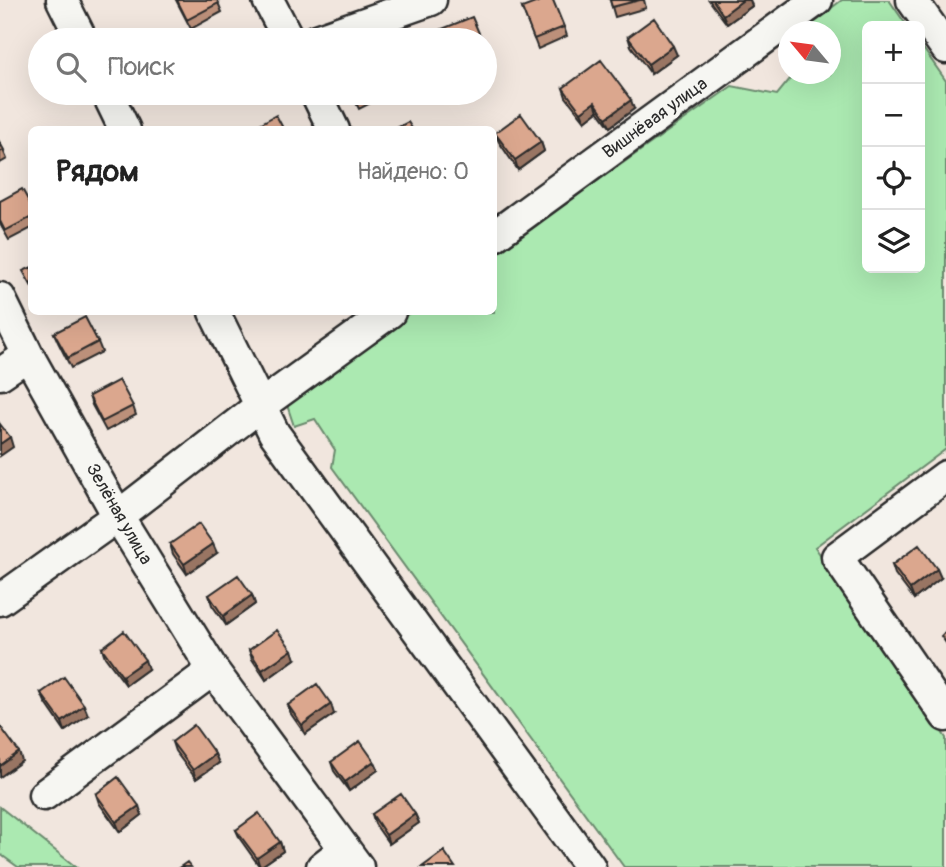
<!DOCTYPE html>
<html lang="ru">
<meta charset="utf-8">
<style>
:root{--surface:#fff;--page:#f6f6f6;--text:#222;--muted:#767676;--line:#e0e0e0}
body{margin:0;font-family:Pangolin,sans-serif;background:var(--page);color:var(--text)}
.controls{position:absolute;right:21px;top:21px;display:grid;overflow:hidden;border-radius:10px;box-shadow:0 7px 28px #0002}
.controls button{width:63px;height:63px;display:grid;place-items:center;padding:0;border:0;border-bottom:2px solid var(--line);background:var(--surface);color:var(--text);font:35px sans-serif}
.compass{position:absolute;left:778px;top:21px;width:63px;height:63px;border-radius:50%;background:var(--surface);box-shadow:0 7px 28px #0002;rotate:299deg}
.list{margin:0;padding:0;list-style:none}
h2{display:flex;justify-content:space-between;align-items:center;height:91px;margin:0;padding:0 28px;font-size:30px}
h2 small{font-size:23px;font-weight:400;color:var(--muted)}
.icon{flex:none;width:38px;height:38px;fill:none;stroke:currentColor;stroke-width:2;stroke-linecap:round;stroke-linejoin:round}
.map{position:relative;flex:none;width:946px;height:867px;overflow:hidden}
.search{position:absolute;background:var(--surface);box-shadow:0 7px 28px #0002;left:28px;top:28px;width:469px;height:77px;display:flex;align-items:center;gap:18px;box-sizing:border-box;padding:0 24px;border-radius:38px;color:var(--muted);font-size:26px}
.panel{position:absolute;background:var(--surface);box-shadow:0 7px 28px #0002;left:28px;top:126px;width:469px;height:189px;border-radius:10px}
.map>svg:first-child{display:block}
.green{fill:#abe9b1;stroke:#6b8a6e;stroke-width:2}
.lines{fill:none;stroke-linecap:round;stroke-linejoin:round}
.minor-casing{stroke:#2b2b2b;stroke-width:35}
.minor{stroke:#f6f6f2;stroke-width:30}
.wall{fill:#bc907a;stroke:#2b2b2b;stroke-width:2}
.shaded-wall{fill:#997563;stroke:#2b2b2b;stroke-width:2}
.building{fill:#dba78e;stroke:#2b2b2b;stroke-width:2}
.labels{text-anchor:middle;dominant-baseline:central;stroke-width:7;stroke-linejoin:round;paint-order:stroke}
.street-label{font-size:18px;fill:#2b2b2b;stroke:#f6f6f2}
</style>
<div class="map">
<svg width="946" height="867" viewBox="0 0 946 867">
<rect width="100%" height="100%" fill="#f1e6de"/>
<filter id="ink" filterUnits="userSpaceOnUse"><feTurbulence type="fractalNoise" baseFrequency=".0143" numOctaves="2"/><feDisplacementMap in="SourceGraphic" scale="14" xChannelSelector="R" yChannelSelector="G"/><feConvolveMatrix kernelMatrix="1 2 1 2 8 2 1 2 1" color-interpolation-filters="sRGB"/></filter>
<g filter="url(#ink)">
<path class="green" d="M842,0H889L907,26H867V268H920V44L946,81V449L815,547L946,738V867H624L332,467L335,450L315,419L294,426L287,405L307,385L411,312H494V254L732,86L777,95L794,74H830V32L801,31Z
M0,807L76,867H18L0,854Z"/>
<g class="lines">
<g class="minor-casing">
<path id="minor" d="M62,0L82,40
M268,0L289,40
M912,0L946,48
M316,40L431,0
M107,93L125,130
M316,93L334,130
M494,236L817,0
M0,298L28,355L118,516L213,670L358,867
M214,312L274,433L590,867
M0,374L28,355
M946,476L837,557L946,716
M0,600L118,516L260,406L390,312
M44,795L213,670
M322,867L345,849"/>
</g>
<use href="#minor" class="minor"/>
</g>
<path class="wall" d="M176,0H217L222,12L191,29Z
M610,0H644L646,8L615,17Z
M709,0H750L752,6L727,24Z
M522,8L564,27L567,36L538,49Z
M628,37L677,55L651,74L631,46Z
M485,48L488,57L485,58Z
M563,88L634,109L610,127L598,111L585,121L566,97Z
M351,93H390L359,109Z
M495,133L541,142L544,151L518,170L499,142Z
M0,143L7,159L0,163Z
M0,201L32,207V228L9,240L0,224Z
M54,333L98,342L102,352L71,368L58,342Z
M89,396L133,406L136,415L106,431L92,405Z
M170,544L217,553L187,574L173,554Z
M892,565L941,578L914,599L895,574Z
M209,595H252L255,604L226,625L212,605Z
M102,648L148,669L126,685L105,657Z
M249,650L295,659L266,680L252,659Z
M41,693L88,715L65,731L45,702Z
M288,705L334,714L305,734L291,714Z
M172,742L219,763L196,779L175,751Z
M374,761L378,770L349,791L334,771L331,762Z
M96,794L142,815L120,832L99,803Z
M372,814H415L419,823L389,844L375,824Z
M236,830L280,842L283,851L260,867L240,839Z"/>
<path class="shaded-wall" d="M743,0H750L752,6L727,24L723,15Z
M673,46L677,55L651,74L648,64Z
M631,100L634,109L610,127L606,118Z
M595,102L598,111L585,121L581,112Z
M541,142L544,151L518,170L515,160Z
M10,437L13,447L0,456V444Z
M213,544L217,553L187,574L184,564Z
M937,569L941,578L914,599L910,589Z
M252,595L255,604L226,625L223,616Z
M292,650L295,659L266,680L262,670Z
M145,660L148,669L126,685L122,676Z
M331,704L334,714L305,734L302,725Z
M84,705L88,715L65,731L62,722Z
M19,752L22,761L0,777V766Z
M215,754L219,763L196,779L193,770Z
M374,761L378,770L349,791L345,782Z
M139,806L142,815L120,832L116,822Z
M415,814L419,823L389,844L386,835Z
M280,842L283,851L260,867L257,858Z"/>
<path class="building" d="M177,0H217L219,3L187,20Z
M543,0H553L564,27L534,39L522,8Z
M610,0H640L612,7Z
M713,0H743L723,15Z
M472,17L482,40H447L442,29Z
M654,18L673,46L648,64L628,37Z
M601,60L631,100L606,118L595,102L581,112L563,88Z
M352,93H369L356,100Z
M521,114L541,142L515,160L495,133Z
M276,115L284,130H249Z
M408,122L413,130H393Z
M0,143L4,150L0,152Z
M22,189L32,207V217L5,231L0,221V201Z
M32,267V287L23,271Z
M85,317L98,342L68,358L54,333Z
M119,380L133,406L102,422L89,396Z
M0,424L10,437L0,444Z
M199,524L213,544L184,564L170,544Z
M919,545L937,569L910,589L892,565Z
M238,575L252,595L223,616L209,595Z
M277,630L292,650L262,670L249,650Z
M124,631L145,660L122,676L102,648Z
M946,631V643L941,636Z
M64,677L84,705L62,722L41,693Z
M317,684L331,704L302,725L288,705Z
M194,725L215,754L193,770L172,742Z
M0,726L19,752L0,766Z
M360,741L374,761L345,782L331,762Z
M118,777L139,806L116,822L96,794Z
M401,794L415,814L386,835L372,814Z
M259,813L280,842L257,858L236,830Z
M444,851L455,867H422Z
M187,862L191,867H180Z"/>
</g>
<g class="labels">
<g class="street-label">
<text transform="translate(655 118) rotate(-36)">Вишнёвая улица</text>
<text transform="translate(119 514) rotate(60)">Зелёная улица</text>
</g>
</g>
</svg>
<div class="controls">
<button>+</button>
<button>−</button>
<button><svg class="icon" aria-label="locate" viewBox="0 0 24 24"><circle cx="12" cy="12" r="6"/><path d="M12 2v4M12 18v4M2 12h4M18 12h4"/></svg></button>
<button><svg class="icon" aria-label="layers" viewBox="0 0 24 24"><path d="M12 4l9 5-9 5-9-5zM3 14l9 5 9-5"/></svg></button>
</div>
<svg class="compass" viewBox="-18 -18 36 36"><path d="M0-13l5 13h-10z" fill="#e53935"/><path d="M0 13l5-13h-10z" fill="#767676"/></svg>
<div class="search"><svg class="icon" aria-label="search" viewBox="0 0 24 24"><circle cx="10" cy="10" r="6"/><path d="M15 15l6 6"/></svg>Поиск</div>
<section class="panel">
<h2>Рядом<small>Найдено: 0</small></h2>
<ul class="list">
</ul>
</section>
</div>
